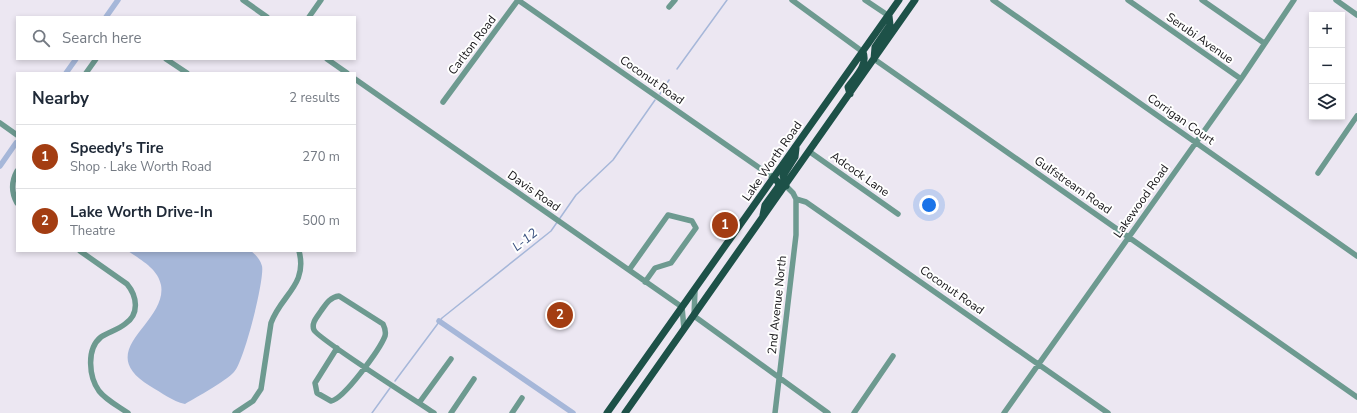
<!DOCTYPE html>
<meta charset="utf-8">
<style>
:root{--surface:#fff;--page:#f6f6f7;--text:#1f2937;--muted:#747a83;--line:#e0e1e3;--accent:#a33d12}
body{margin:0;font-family:"Nunito Sans",sans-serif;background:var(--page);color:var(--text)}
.controls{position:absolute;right:12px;top:12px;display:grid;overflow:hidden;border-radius:0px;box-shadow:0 2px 6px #0003}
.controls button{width:36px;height:36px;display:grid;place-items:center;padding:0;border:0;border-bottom:1px solid var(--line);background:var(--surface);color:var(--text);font:20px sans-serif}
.you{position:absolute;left:929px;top:205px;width:14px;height:14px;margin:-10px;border:3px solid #fff;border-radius:50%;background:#1a73e8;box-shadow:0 0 0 6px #1a73e833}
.badge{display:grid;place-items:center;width:26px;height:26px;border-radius:50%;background:var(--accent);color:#fff;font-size:13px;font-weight:700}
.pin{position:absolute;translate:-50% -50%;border:2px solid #fff;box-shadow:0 1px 4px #0006}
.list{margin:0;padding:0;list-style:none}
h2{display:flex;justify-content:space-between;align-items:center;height:52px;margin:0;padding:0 16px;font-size:17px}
h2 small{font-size:13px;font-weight:400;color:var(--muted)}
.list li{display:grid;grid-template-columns:26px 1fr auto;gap:12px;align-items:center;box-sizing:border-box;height:64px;padding:0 16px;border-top:1px solid var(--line)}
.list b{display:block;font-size:15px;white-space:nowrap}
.list p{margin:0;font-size:13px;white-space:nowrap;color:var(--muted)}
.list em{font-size:13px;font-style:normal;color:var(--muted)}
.icon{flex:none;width:22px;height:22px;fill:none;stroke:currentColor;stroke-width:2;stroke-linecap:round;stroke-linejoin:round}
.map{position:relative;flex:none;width:1357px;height:413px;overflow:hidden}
.search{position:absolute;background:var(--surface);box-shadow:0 2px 6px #0003;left:16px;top:16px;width:340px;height:44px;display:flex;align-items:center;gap:10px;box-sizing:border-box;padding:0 14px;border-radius:0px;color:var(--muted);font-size:15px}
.panel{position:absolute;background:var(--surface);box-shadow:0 2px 6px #0003;left:16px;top:72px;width:340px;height:180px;border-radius:0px}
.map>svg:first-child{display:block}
.water{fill:#a6b7d9}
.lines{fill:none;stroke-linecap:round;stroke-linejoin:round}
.stream{stroke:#a6b7d9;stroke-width:1.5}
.canal{stroke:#a6b7d9;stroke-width:5.5}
.minor{stroke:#6d9a90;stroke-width:5.5}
.major{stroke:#1d5148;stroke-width:7}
.labels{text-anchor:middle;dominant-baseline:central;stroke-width:4;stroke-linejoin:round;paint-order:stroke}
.street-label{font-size:12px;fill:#161518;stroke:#fff}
.water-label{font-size:13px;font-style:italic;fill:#3b5280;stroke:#fff}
</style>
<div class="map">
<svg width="1357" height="413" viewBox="0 0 1357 413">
<rect width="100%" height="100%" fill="#ece7f2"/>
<path class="water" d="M128,251H251C256,255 260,259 262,266C265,278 244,362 234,372C226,381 197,397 185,404C172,401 162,393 150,386C91,350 168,324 161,285C158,269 141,260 128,251Z"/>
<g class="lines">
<path class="stream" d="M677,69L727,0
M660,94L669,80
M395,381L442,318L551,231L576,195L613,160L655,100
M372,413L390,388"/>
<path class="canal" d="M106,17L118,0
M66,73L76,59
M0,166L16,143
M439,321L573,413"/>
<path class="minor" d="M243,0L267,17
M518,0L774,178
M792,0L863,52
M865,0L889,16
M993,0L1357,256
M1128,0L1241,79
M1202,0L1264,43
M1336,0L1357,15
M669,7L675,0
M309,17L321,0
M166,59L187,73
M327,59L347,73
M874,59L1357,397
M86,73L96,59
M355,79L682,307L684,329
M443,102L518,0
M0,123L17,135
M810,152L898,214
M17,171C11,182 11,192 17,203
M1318,173L1357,116
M796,199L806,202L1108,413
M80,251L127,284C137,296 140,314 125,324C118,330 108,332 101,337C86,349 89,377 99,391C106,400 118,406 128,413
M629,270L668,215L692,221L696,228L671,263L655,268L645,282
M695,290L694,316L828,413
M337,348L315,383L317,393L331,401C344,399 380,349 385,336C386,332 385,328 383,324L339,296C330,297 326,304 321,311C317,317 311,323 314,330C318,339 418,402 434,413
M419,403L451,359
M235,413L253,401L261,389L271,323C281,295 308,285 299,251
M451,413L474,379
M512,413L522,398
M775,413L796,235V199L793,193L786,186
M854,413L893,356
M1004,413L1241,79L1294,0"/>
<path class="major" d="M874,59L875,47L890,25L889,16
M850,94L848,87C856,76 868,65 863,52
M786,186L783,176L795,157L796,148
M763,215L765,205L778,187L779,183L774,178
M607,413L899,0
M625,413L915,0"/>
</g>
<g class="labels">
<g class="street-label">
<text transform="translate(1200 38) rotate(35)">Serubi Avenue</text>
<text transform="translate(472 45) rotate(-53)">Carlton Road</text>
<text transform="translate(652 80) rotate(35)">Coconut Road</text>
<text transform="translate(1181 119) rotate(35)">Corrigan Court</text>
<text transform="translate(772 161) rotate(-55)">Lake Worth Road</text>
<text transform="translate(860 174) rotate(35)">Adcock Lane</text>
<text transform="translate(1073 185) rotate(35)">Gulfstream Road</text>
<text transform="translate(534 191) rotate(35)">Davis Road</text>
<text transform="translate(1141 201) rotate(-55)">Lakewood Road</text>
<text transform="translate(952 290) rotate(35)">Coconut Road</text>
<text transform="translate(777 305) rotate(-84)">2nd Avenue North</text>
</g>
<g class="water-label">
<text transform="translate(525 240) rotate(-39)">L-12</text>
</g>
</g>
</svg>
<div class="controls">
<button>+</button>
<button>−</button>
<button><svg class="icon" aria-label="layers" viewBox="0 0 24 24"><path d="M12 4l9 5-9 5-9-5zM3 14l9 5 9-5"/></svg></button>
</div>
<div class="you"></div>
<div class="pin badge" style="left:725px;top:225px">1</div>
<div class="pin badge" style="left:560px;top:315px">2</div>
<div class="search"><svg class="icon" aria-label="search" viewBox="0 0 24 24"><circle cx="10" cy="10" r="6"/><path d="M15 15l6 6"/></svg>Search here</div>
<section class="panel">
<h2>Nearby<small>2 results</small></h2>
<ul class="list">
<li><span class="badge">1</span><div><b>Speedy's Tire</b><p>Shop · Lake Worth Road</p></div><em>270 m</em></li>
<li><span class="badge">2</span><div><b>Lake Worth Drive-In</b><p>Theatre</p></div><em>500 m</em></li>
</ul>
</section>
</div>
